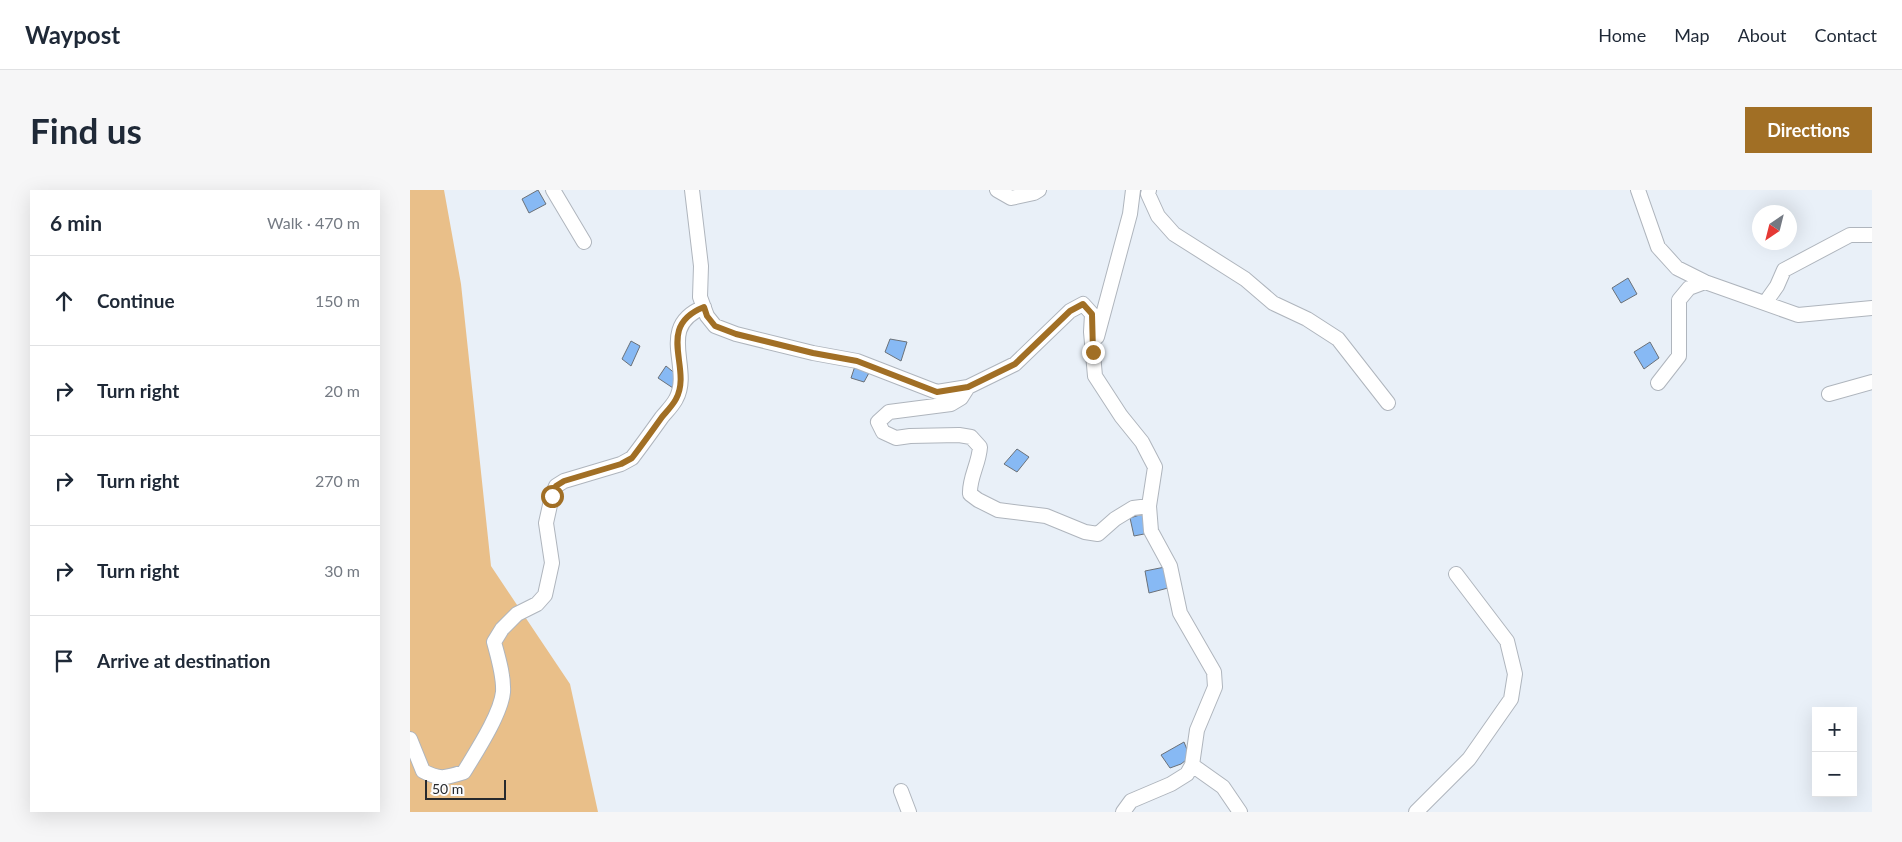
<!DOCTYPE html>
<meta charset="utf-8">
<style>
:root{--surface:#fff;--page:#f6f6f7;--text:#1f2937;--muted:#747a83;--line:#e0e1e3;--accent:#a16f25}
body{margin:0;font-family:Lato,sans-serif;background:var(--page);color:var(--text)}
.controls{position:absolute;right:15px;bottom:15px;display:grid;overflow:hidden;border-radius:0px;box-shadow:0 5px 20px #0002}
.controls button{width:45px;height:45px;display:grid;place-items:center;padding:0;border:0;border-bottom:1px solid var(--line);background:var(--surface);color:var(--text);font:25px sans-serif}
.compass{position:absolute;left:1342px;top:15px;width:45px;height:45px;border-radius:50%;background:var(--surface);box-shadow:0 5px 20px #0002;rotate:215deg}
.scale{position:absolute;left:15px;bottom:12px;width:81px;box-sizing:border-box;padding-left:5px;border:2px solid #282a2d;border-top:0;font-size:14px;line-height:18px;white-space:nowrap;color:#282a2d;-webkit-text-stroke:4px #fbfcfe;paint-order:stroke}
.stop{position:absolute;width:15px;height:15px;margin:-11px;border:4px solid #a16f25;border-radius:50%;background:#fff}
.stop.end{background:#a16f25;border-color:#fff;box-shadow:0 1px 5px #0008}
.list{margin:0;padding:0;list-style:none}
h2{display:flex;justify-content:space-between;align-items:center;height:65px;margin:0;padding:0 20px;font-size:21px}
h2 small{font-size:16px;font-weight:400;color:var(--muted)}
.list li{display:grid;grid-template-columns:32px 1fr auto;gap:15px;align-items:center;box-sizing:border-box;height:90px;padding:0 20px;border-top:1px solid var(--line)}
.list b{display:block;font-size:19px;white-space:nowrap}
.list em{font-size:16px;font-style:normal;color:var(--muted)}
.icon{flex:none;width:28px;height:28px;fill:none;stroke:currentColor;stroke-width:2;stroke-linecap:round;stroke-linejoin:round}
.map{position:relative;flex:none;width:1462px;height:622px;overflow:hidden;border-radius:0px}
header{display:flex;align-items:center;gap:30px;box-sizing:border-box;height:70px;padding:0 25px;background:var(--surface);border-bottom:1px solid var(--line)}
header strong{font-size:24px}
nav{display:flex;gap:28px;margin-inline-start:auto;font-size:18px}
.intro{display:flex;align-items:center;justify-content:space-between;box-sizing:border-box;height:120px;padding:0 30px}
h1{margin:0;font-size:35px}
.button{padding:12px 22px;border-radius:0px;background:var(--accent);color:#fff;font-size:18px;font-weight:700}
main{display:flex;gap:30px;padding:0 30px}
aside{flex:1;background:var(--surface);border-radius:0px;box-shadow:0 5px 20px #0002}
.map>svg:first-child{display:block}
.green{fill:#e9bf89}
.building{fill:#87b9f4;stroke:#6b7178}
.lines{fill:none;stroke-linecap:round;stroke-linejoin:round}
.minor-casing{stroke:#afb5bd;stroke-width:16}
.minor{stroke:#fff;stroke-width:14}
.route{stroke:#a16f25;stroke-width:6}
</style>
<header>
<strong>Waypost</strong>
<nav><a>Home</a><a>Map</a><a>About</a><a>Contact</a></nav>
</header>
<div class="intro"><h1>Find us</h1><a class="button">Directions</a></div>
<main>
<aside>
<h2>6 min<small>Walk · 470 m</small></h2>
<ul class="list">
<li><svg class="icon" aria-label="ahead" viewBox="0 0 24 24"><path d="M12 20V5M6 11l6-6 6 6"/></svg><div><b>Continue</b></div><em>150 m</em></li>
<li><svg class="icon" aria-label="right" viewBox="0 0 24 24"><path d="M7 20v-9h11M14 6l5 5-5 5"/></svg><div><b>Turn right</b></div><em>20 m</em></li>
<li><svg class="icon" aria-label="right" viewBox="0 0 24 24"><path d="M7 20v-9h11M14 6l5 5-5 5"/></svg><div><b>Turn right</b></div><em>270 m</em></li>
<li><svg class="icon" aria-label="right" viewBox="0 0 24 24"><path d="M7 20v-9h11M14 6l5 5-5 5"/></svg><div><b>Turn right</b></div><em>30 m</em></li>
<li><svg class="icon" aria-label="arrive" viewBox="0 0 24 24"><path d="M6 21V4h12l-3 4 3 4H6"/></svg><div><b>Arrive at destination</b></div></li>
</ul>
</aside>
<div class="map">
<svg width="1462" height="622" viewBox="0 0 1462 622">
<rect width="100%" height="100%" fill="#e9f0f8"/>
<path class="green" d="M0,0H34L51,94L81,376L160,494L188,622H0Z"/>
<path class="building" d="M128,0L136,14L119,23L112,9Z
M1218,88L1227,104L1211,113L1202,98Z
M480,149L497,152L491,171L475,162Z
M221,151L230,156L221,176L212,169Z
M1240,152L1249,168L1234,179L1224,162Z
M256,176L267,185L263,198L248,188Z
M445,176L460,181L454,192L441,188Z
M607,259L619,267L607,282L594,274Z
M736,323L739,343L724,346L720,328Z
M755,377L758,398L739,403L735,381Z
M774,552L780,567L771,574L760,578L751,565Z"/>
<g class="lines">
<g class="minor-casing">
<path id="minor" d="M143,0L174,52
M282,0L291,76L290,107L297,126L305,136L326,144L403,163L447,171L527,202L558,197L605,174L660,121L673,114L682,124L681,142L685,186L711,226L732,252L745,277L739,316L741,341L760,376L770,423L804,482L805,497L787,540L782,575L777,584L761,594L721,611L713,622
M587,0L601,8L624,3L629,0
M739,0L738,4L748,26L764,44L835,89L863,113L897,129L928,149L978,213
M1228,0L1248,57L1267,78L1295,92L1388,125L1462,118
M1355,113L1367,96L1374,80L1440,45H1462
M687,147L720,24L723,0
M1248,193L1269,166V110L1279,98L1295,92
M558,197L551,208L541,214L479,222L468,232L473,242L486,248L500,246L549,245L561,247L570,257C569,274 559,288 560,304L568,310L588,320L636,326L675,342L688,344L705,329L723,318L739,316
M1419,204L1462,192
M0,549L13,581C30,590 35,588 54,582C66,562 91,524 93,502C94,486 88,467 84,452L92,439L107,424L127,414L135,405L142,373L136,333L142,306L146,296L154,291L211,274L222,268C232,255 242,241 252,227C257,221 263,215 266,209C283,178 245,137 294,117
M782,575L813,597L830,622
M491,601L499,622
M1006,622L1059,569L1101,509L1105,484L1097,451L1046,384"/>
</g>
<use href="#minor" class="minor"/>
</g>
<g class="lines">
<path class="route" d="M142,306L146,296L154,291L211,274L222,268C232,255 242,241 252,227C257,221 263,215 266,209C283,178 244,137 294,117L297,126L305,136L326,144L403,163L447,171L527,202L558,197L605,174L660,121L673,114L682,124L683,162"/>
</g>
</svg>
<div class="controls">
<button>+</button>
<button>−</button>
</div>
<svg class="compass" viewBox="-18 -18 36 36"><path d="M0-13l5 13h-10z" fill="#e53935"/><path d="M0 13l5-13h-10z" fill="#747a83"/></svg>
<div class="scale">50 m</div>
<div class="stop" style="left:142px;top:306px"></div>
<div class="stop end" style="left:683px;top:162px"></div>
</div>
</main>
